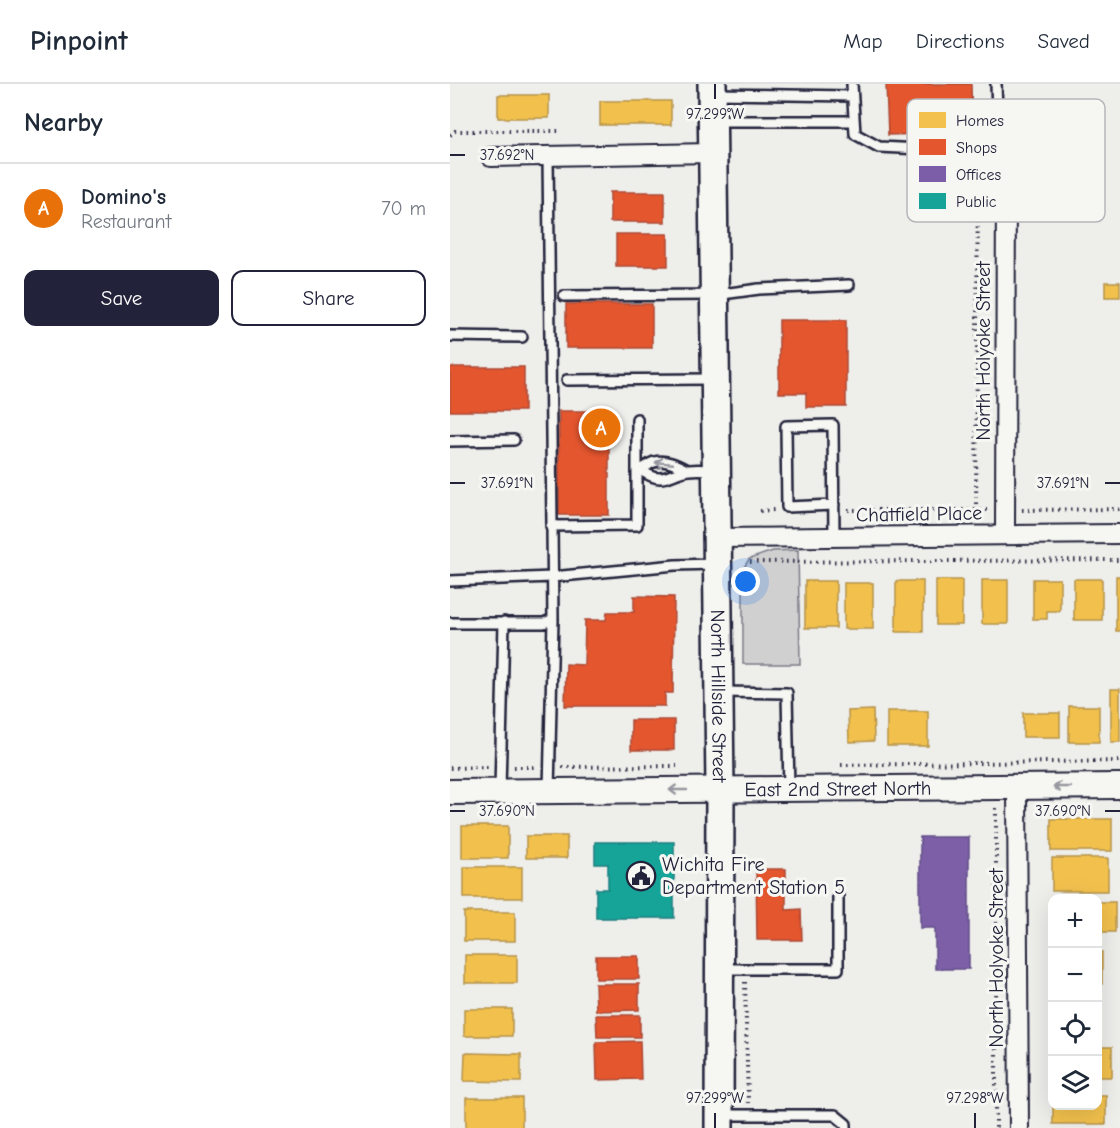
<!DOCTYPE html>
<meta charset="utf-8">
<style>
:root{--surface:#fff;--page:#f2f2f3;--text:#1f2937;--muted:#747a83;--line:#e0e1e3;--accent:#22223b}
body{margin:0;font-family:"Comic Neue",sans-serif;background:var(--page);color:var(--text)}
.controls{position:absolute;right:18px;bottom:18px;display:grid;overflow:hidden;border-radius:12px;box-shadow:0 6px 24px #0002}
.controls button{width:54px;height:54px;display:grid;place-items:center;padding:0;border:0;border-bottom:2px solid var(--line);background:var(--surface);color:var(--text);font:30px sans-serif}
.you{position:absolute;left:296px;top:498px;width:21px;height:21px;margin:-15px;border:4px solid #fff;border-radius:50%;background:#1a73e8;box-shadow:0 0 0 9px #1a73e833}
.badge{display:grid;place-items:center;width:39px;height:39px;border-radius:50%;background:var(--accent);color:#fff;font-size:20px;font-weight:700}
.pin{position:absolute;translate:-50% -50%;border:3px solid #fff;box-shadow:0 2px 6px #0006}
.list{margin:0;padding:0;list-style:none}
h2{display:flex;justify-content:space-between;align-items:center;height:78px;margin:0;padding:0 24px;font-size:26px}
h2 small{font-size:20px;font-weight:400;color:var(--muted)}
.list li{display:grid;grid-template-columns:39px 1fr auto;gap:18px;align-items:center;box-sizing:border-box;height:90px;padding:0 24px;border-top:2px solid var(--line)}
.list b{display:block;font-size:22px;white-space:nowrap}
.list p{margin:0;font-size:20px;white-space:nowrap;color:var(--muted)}
.list em{font-size:20px;font-style:normal;color:var(--muted)}
.actions{display:flex;gap:12px;padding:18px 24px}
.actions a{flex:1;padding:14px 0;border:2px solid var(--accent);border-radius:12px;text-align:center;font-size:21px;color:var(--accent)}
.actions .main{background:var(--accent);color:#fff}
.icon{flex:none;width:33px;height:33px;fill:none;stroke:currentColor;stroke-width:2;stroke-linecap:round;stroke-linejoin:round}
.map{position:relative;flex:none;width:670px;height:1044px;overflow:hidden}
header{display:flex;align-items:center;gap:36px;box-sizing:border-box;height:84px;padding:0 30px;background:var(--surface);border-bottom:2px solid var(--line)}
header strong{font-size:28px}
nav{display:flex;gap:33px;margin-inline-start:auto;font-size:21px}
main{display:flex}
aside{flex:1;background:var(--surface)}
.map>svg:first-child{display:block}
.green{fill:#d0d0d1;stroke:#797986;stroke-width:1.5}
.homes{fill:#f2c14e;stroke:#b49148;stroke-width:1.5}
.shops{fill:#e4572e;stroke:#aa4732;stroke-width:1.5}
.offices{fill:#7b5ea7;stroke:#604c87;stroke-width:1.5}
.public{fill:#17a398;stroke:#1a7c7c;stroke-width:1.5}
.lines{fill:none;stroke-linecap:round;stroke-linejoin:round}
.service-casing{stroke:#22223b;stroke-width:14}
.minor-casing{stroke:#22223b;stroke-width:22}
.tertiary-casing{stroke:#22223b;stroke-width:28}
.secondary-casing{stroke:#22223b;stroke-width:32}
.path{stroke:#22223b;stroke-width:4;stroke-dasharray:1.5 4.5;stroke-linecap:butt}
.service{stroke:#f6f6f2;stroke-width:9}
.minor{stroke:#f6f6f2;stroke-width:18}
.tertiary{stroke:#f6f6f2;stroke-width:24}
.secondary{stroke:#f6f6f2;stroke-width:27}
.oneway{stroke:#9797a0}
.ticks{fill:none;stroke:#22223b;stroke-width:2}
.labels{text-anchor:middle;dominant-baseline:central;stroke-width:6;stroke-linejoin:round;paint-order:stroke}
.street-label{font-size:20px;fill:#22223b;stroke:#f6f6f2}
.poi-label{font-size:20px;fill:#22223b;stroke:#f6f6f2;text-anchor:start}
.key{fill:#f6f6f2;stroke:#b6b6bb;stroke-width:1.5}
.key-label{font-size:16px;fill:#22223b}
.ticks-label{font-size:15px;text-anchor:middle;fill:#22223b;stroke:#f6f6f2;stroke-width:6;stroke-linejoin:round;paint-order:stroke}
</style>
<header>
<strong>Pinpoint</strong>
<nav><a>Map</a><a>Directions</a><a>Saved</a></nav>
</header>
<main>
<aside>
<h2>Nearby<small></small></h2>
<ul class="list">
<li><span class="badge" style="background:#e8710a">A</span><div><b>Domino's</b><p>Restaurant</p></div><em>70 m</em></li>
</ul>
<div class="actions"><a class="main">Save</a><a>Share</a></div>
</aside>
<div class="map">
<svg width="670" height="1044" viewBox="0 0 670 1044">
<rect width="100%" height="100%" fill="#eeeeeb"/>
<filter id="ink" filterUnits="userSpaceOnUse"><feTurbulence type="fractalNoise" baseFrequency=".0167" numOctaves="2"/><feDisplacementMap in="SourceGraphic" scale="12" xChannelSelector="R" yChannelSelector="G"/><feConvolveMatrix kernelMatrix="1 2 1 2 8 2 1 2 1" color-interpolation-filters="sRGB"/></filter>
<g filter="url(#ink)">
<path class="green" d="M348,466L350,580H293V485L299,475L323,467Z"/>
<path class="homes" d="M48,11H99V34H48Z
M150,17H221V41H150Z
M655,198H670V213H655Z
M666,492H670V547H666Z
M583,495H610V527H597V535H583Z
M624,495H652V536H624Z
M486,496H512V541H486Z
M532,496H558V540H532Z
M355,497H386V544H355Z
M446,497H473V548H446Z
M394,499H423V545H394Z
M661,605H670V658H661Z
M619,622H649V658H619Z
M423,626L424,657L399,658L398,627Z
M437,627H478V662H437Z
M573,629H610V653H573Z
M601,735H662V767H601Z
M12,742H58V774H12Z
M76,752H117V774H76Z
M602,774H658V807H602Z
M14,783H72V814H14Z
M648,818H665V848H648Z
M14,828H65V857H14Z
M648,868H652V900H648Z
M15,871H67V899H15Z
M14,925H62V952H14Z
M648,963H662V993H648Z
M15,969L71,970V998L14,997Z
M648,1011H656V1040H603V1022H648Z
M16,1014H72V1044H16Z"/>
<path class="shops" d="M436,0H521L522,49L438,51Z
M160,108H215V138H160Z
M166,150H218V182H166Z
M116,220H202V264H116Z
M329,236H396V323H356V309H329Z
M0,283H74V327H0Z
M109,327H159V431H109Z
M184,512L224,513L223,609H215V622H115L116,580L134,581L135,536H156L157,528H184Z
M181,636H224V666H181Z
M306,785H336V826L351,825L352,856H307Z
M146,872H189V895H146Z
M145,900H189V926L146,927Z
M146,931H190V953H147Z
M190,957L191,995L147,996L146,958Z"/>
<path class="offices" d="M470,753H519V885H485V844H470Z"/>
<path class="public" d="M145,758H224V834H146V805H158V780H145Z"/>
<g class="lines">
<g class="service-casing">
<path id="service" d="M402,0L405,50L429,63L512,67L542,65L548,53L546,0
M265,10L402,12
M265,37H402
M114,212L265,211L309,205L399,201
M0,252L72,253
M117,296L262,295
M0,357L64,356
M187,387C195,386 197,380 204,378C216,375 227,381 237,386
M192,387C215,402 218,389 239,386C247,385 256,386 264,386
M384,421L337,423L336,342L383,341L384,453
M101,442L187,441V335
M0,497L102,493L225,481L266,480
M0,539H94L103,535L98,72
M271,608L337,609L339,705
M50,706L54,538
M99,707L103,535
M273,885H388V812
M272,1031H385L396,1040V1044"/>
</g>
<g class="minor-casing">
<path id="minor" d="M41,73L263,69
M555,451L556,82
M268,454L670,450
M567,703L569,1044"/>
</g>
<g class="tertiary-casing">
<g id="tertiary">
<path id="s1" d="M0,708L670,702"/>
</g>
</g>
<g class="secondary-casing">
<g id="secondary">
<path id="s2" d="M262,0L270,705L269,1044"/>
</g>
</g>
<path class="path" d="M0,51L5,47H109
M398,426H537
M526,426L528,83
M572,426L670,425
M310,427L324,426
M300,478L670,476
M391,681L670,677
M64,683H86
M112,683L227,682
M0,684L38,683
M546,724V1044
M295,898L298,1019"/>
<use href="#service" class="service"/>
<use href="#minor" class="minor"/>
<use href="#tertiary" class="tertiary"/>
<use href="#secondary" class="secondary"/>
</g>
<defs><path id="oneway-shaft" d="M-6 0H5M1.5-3L5.5 0L1.5 3" fill="none" stroke-width="1.6" stroke-linecap="round" stroke-linejoin="round" transform="scale(1.5)"/></defs>
<g class="oneway">
<use href="#oneway-shaft" transform="translate(214 379) rotate(-175)"/>
<use href="#oneway-shaft" transform="translate(612 703) rotate(180)"/>
<use href="#oneway-shaft" transform="translate(228 706) rotate(180)"/>
</g>
</g>
<path class="ticks" d="M265,0V15M0,71H15M0,399H15M655,399H670M0,727H15M655,727H670M265,1029V1044M525,1029V1044"/>
<defs>
<g id="civic-ring" transform="scale(1.5)"><circle r="9.5" fill="#f6f6f2" stroke="#22223b" stroke-width="1.5"/><path d="M-.6-6.5H3V-4.5H.6V-3L4-1V1h2V6H-6V1h2V-1L-.6-3ZM-1.2 2.5V6h2.4V2.5Z" fill="#22223b"/></g>
</defs>
<g fill-rule="evenodd">
<use href="#civic-ring" x="191" y="792"/>
</g>
<g class="labels">
<g class="street-label">
<text transform="translate(533 267) rotate(-90)">North Holyoke Street</text>
<text transform="translate(469 430) rotate(-1)">Chatfield Place</text>
<text stroke="none"><textPath href="#s2" startOffset="612">North Hillside Street</textPath></text>
<text stroke="none"><textPath href="#s1" startOffset="388">East 2nd Street North</textPath></text>
<text transform="translate(546 874) rotate(-90)">North Holyoke Street</text>
</g>
<g class="poi-label">
<text x="212" y="780">Wichita Fire<tspan x="212" dy="23">Department Station 5</tspan></text>
</g>
</g>
<rect x="457" y="15" width="198" height="123" rx="9" class="key"/>
<rect x="469" y="28" width="27" height="16" fill="#f2c14e"/>
<rect x="469" y="55" width="27" height="16" fill="#e4572e"/>
<rect x="469" y="82" width="27" height="16" fill="#7b5ea7"/>
<rect x="469" y="109" width="27" height="16" fill="#17a398"/>
<g class="key-label">
<text x="506" y="42">Homes</text>
<text x="506" y="69">Shops</text>
<text x="506" y="96">Offices</text>
<text x="506" y="123">Public</text>
</g>
<g class="ticks-label">
<text x="265" y="35">97.299°W</text>
<text x="57" y="76">37.692°N</text>
<text x="57" y="404">37.691°N</text>
<text x="613" y="404">37.691°N</text>
<text x="57" y="732">37.690°N</text>
<text x="613" y="732">37.690°N</text>
<text x="265" y="1019">97.299°W</text>
<text x="525" y="1019">97.298°W</text>
</g>
</svg>
<div class="controls">
<button>+</button>
<button>−</button>
<button><svg class="icon" aria-label="locate" viewBox="0 0 24 24"><circle cx="12" cy="12" r="6"/><path d="M12 2v4M12 18v4M2 12h4M18 12h4"/></svg></button>
<button><svg class="icon" aria-label="layers" viewBox="0 0 24 24"><path d="M12 4l9 5-9 5-9-5zM3 14l9 5 9-5"/></svg></button>
</div>
<div class="you"></div>
<div class="pin badge" style="left:151px;top:344px;background:#e8710a">A</div>
</div>
</main>
